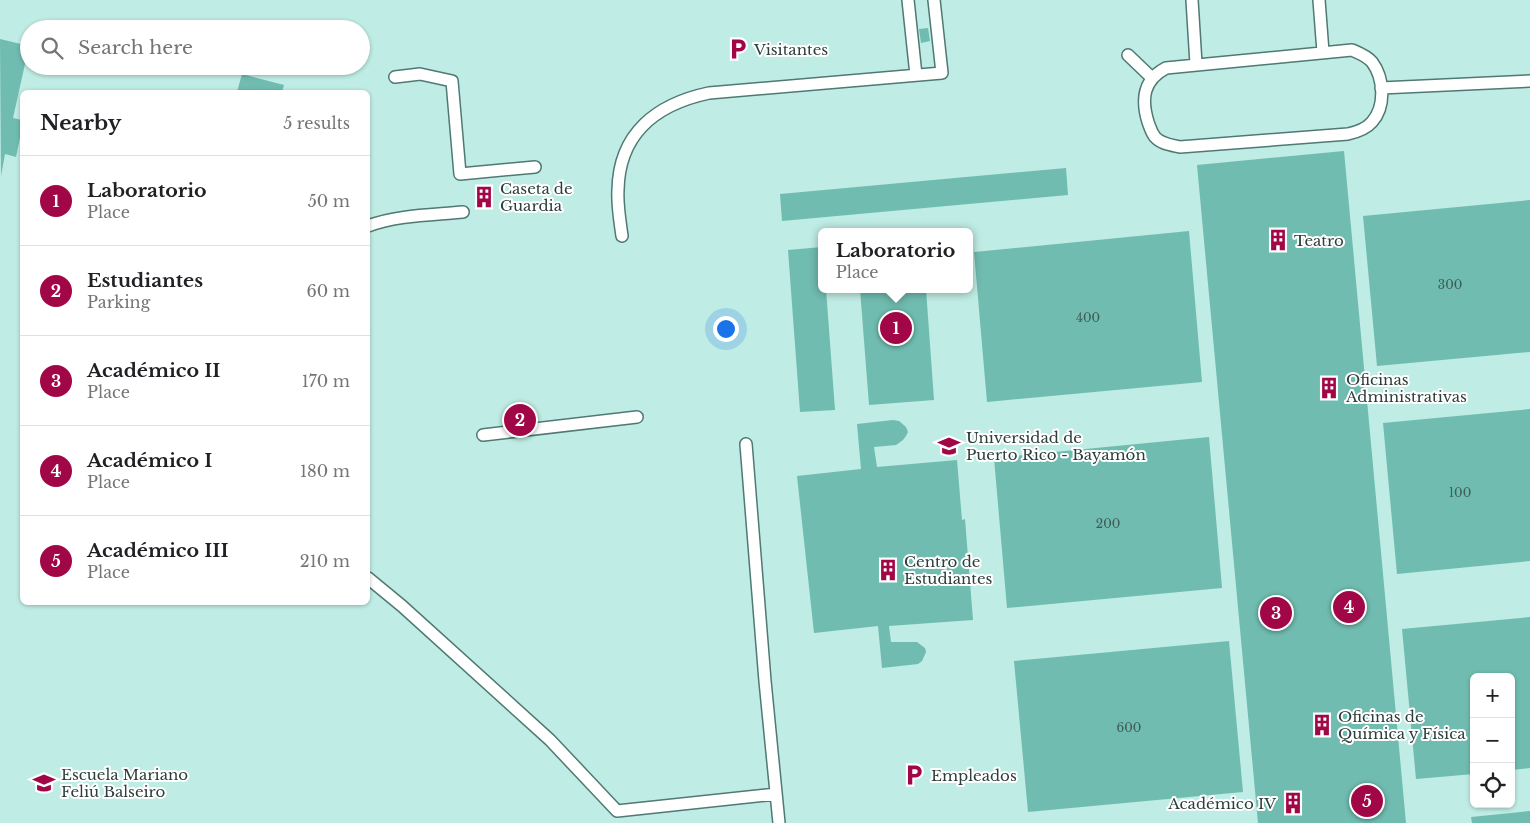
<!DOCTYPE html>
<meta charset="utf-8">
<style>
:root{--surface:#fff;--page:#f2f2f2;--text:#202124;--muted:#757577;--line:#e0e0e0;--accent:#a10747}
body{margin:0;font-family:"Libre Baskerville",serif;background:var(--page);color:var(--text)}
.controls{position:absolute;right:15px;bottom:15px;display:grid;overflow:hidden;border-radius:8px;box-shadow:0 1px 4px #0004}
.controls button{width:45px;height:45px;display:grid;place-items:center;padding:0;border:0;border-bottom:1px solid var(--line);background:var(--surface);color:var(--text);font:25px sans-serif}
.you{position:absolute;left:725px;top:328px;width:18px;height:18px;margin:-12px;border:4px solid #fff;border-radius:50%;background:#1a73e8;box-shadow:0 0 0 8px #1a73e833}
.badge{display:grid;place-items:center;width:32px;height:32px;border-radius:50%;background:var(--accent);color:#fff;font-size:16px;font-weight:700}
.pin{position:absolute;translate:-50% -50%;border:2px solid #fff;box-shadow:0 1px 5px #0006}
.popup{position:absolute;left:818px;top:228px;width:155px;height:65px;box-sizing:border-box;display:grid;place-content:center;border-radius:8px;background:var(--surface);filter:drop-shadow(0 1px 4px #0005);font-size:16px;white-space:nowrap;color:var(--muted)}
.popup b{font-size:19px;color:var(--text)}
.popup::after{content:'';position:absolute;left:50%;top:100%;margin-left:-10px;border:10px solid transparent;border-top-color:var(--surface)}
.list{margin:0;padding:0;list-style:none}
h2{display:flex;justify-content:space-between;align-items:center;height:65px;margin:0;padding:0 20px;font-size:21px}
h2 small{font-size:16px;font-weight:400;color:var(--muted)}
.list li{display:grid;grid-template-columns:32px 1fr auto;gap:15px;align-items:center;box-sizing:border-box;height:90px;padding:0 20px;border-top:1px solid var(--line)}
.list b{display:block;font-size:19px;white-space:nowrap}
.list p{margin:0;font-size:16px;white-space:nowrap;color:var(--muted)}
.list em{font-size:16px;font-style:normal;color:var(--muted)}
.icon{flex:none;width:28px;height:28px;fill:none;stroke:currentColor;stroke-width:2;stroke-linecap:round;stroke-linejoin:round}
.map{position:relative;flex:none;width:1530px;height:823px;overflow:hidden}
.search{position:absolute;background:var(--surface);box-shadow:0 1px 4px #0004;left:20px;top:20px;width:350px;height:55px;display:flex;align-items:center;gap:12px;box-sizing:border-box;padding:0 18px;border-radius:28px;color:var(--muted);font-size:19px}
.panel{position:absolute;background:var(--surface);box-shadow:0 1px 4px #0004;left:20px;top:90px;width:350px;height:515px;border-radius:8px}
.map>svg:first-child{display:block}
.building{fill:#70bcb0}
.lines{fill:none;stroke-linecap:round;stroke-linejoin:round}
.lane-casing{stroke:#4f7972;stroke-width:14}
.lane{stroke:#fff;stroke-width:11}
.labels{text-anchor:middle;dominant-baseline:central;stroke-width:4;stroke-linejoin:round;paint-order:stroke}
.number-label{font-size:12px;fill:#3d5e58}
.poi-label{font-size:15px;fill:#2c3e3b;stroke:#fff;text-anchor:start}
</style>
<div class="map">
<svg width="1530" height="823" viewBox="0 0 1530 823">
<rect width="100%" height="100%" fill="#bfece4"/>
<path class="building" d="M928,28L930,41L921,43L919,29Z
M0,39L29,46L13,118L22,120V128L16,157L5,154L1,176Z
M242,74L284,85L282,92H237Z
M1344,151L1406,823H1258L1197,165Z
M1066,168L1068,195L782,221L780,194Z
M489,190L490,203L479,205L477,191Z
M1530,200V352L1377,366L1363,216Z
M1189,231L1202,382L987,402L974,252Z
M822,247V289H826L835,410L800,412L788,250Z
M860,289H926L934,400L869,405Z
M1530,409V561L1397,574L1383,423Z
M893,420L899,421L906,427L908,432L906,436L903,440L896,445L874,447L877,467L957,460L962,520L965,519L973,620L889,626L891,642H917L925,648L926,652L922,661L918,664L882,668L878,626L814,633L797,476L861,469L857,424Z
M1209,437L1222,588L1007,608L994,458Z
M1530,617V768L1511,770V677H1474V774L1416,779L1402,629Z
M1229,641L1243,792L1028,812L1014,661Z
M1530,811V823H1472L1471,817Z"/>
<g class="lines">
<g class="lane-casing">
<path id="lane" d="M908,0L916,75
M1192,0L1196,64
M1319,0L1323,52
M1352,50C1359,53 1367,56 1372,62C1384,78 1386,106 1372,122C1366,129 1357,132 1348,134L1180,147C1171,145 1161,144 1155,137C1151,132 1150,127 1148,122C1141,99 1143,80 1166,68Z
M1128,55L1152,78
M395,77L420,74L452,81L460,174L535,167
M1381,88L1530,81
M368,226C397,215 432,215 463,212
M622,236C620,221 617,205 618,190C619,133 657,104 709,93L942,73L934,0
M483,435L637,417
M746,444L765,681L779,823
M368,578L402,606L550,740L617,811L776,794"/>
</g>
<use href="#lane" class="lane"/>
</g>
<defs>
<g id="parking-bare" transform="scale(1.725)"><path d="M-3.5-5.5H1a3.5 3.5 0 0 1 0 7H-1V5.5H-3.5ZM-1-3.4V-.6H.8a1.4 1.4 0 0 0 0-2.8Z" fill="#a10747" stroke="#fff" stroke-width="2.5" paint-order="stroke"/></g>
<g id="building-bare" transform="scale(1.725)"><path d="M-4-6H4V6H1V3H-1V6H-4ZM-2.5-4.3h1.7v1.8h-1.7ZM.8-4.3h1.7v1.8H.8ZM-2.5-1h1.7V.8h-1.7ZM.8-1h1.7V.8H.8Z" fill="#a10747" stroke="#fff" stroke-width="2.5" paint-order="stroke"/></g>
<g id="university-bare" transform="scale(1.725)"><path d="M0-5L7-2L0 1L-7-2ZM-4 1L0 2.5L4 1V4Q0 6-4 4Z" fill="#a10747" stroke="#fff" stroke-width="2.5" paint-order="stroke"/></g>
<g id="school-bare" transform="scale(1.725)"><path d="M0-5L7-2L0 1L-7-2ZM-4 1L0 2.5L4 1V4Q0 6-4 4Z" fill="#a10747" stroke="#fff" stroke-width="2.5" paint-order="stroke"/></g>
</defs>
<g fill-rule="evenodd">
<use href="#parking-bare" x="738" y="49"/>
<use href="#building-bare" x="484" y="197"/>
<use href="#building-bare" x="1278" y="240"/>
<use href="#building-bare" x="1329" y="388"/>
<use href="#university-bare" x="949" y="446"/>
<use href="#building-bare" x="888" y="570"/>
<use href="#building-bare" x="1322" y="725"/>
<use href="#parking-bare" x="914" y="775"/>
<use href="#school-bare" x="44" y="783"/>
<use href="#building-bare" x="1293" y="803"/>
</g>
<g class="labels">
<g class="number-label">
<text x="1450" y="284">300</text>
<text x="1088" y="317">400</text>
<text x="1460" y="492">100</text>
<text x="1108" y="523">200</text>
<text x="1129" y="727">600</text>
</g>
<g class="poi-label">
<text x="754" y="49">Visitantes</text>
<text x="500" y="188">Caseta de<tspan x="500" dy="17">Guardia</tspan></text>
<text x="1294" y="240">Teatro</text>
<text x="1346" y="379">Oficinas<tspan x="1346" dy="17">Administrativas</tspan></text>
<text x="966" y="437">Universidad de<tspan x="966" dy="17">Puerto Rico - Bayamón</tspan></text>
<text x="904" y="561">Centro de<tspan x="904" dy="17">Estudiantes</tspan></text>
<text x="1338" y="716">Oficinas de<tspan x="1338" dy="17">Química y Física</tspan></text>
<text x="61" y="774">Escuela Mariano<tspan x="61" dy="17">Feliú Balseiro</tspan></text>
<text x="931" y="775">Empleados</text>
<text x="1276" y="803" text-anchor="end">Académico IV</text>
</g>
</g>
</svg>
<div class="controls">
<button>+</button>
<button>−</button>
<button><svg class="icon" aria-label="locate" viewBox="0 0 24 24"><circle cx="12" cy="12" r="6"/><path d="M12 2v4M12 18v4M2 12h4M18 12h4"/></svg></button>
</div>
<div class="you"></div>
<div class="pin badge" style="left:896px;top:328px">1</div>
<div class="popup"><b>Laboratorio</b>Place</div>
<div class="pin badge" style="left:520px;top:420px">2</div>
<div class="pin badge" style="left:1276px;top:613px">3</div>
<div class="pin badge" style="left:1349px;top:607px">4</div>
<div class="pin badge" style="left:1367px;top:801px">5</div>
<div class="search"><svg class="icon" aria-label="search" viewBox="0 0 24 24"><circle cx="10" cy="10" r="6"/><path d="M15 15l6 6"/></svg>Search here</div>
<section class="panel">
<h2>Nearby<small>5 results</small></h2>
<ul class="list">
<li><span class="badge">1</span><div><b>Laboratorio</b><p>Place</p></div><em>50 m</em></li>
<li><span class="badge">2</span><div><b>Estudiantes</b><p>Parking</p></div><em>60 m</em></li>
<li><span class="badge">3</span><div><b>Académico II</b><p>Place</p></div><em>170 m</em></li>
<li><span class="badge">4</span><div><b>Académico I</b><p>Place</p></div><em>180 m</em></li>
<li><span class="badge">5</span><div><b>Académico III</b><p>Place</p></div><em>210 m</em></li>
</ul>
</section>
</div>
